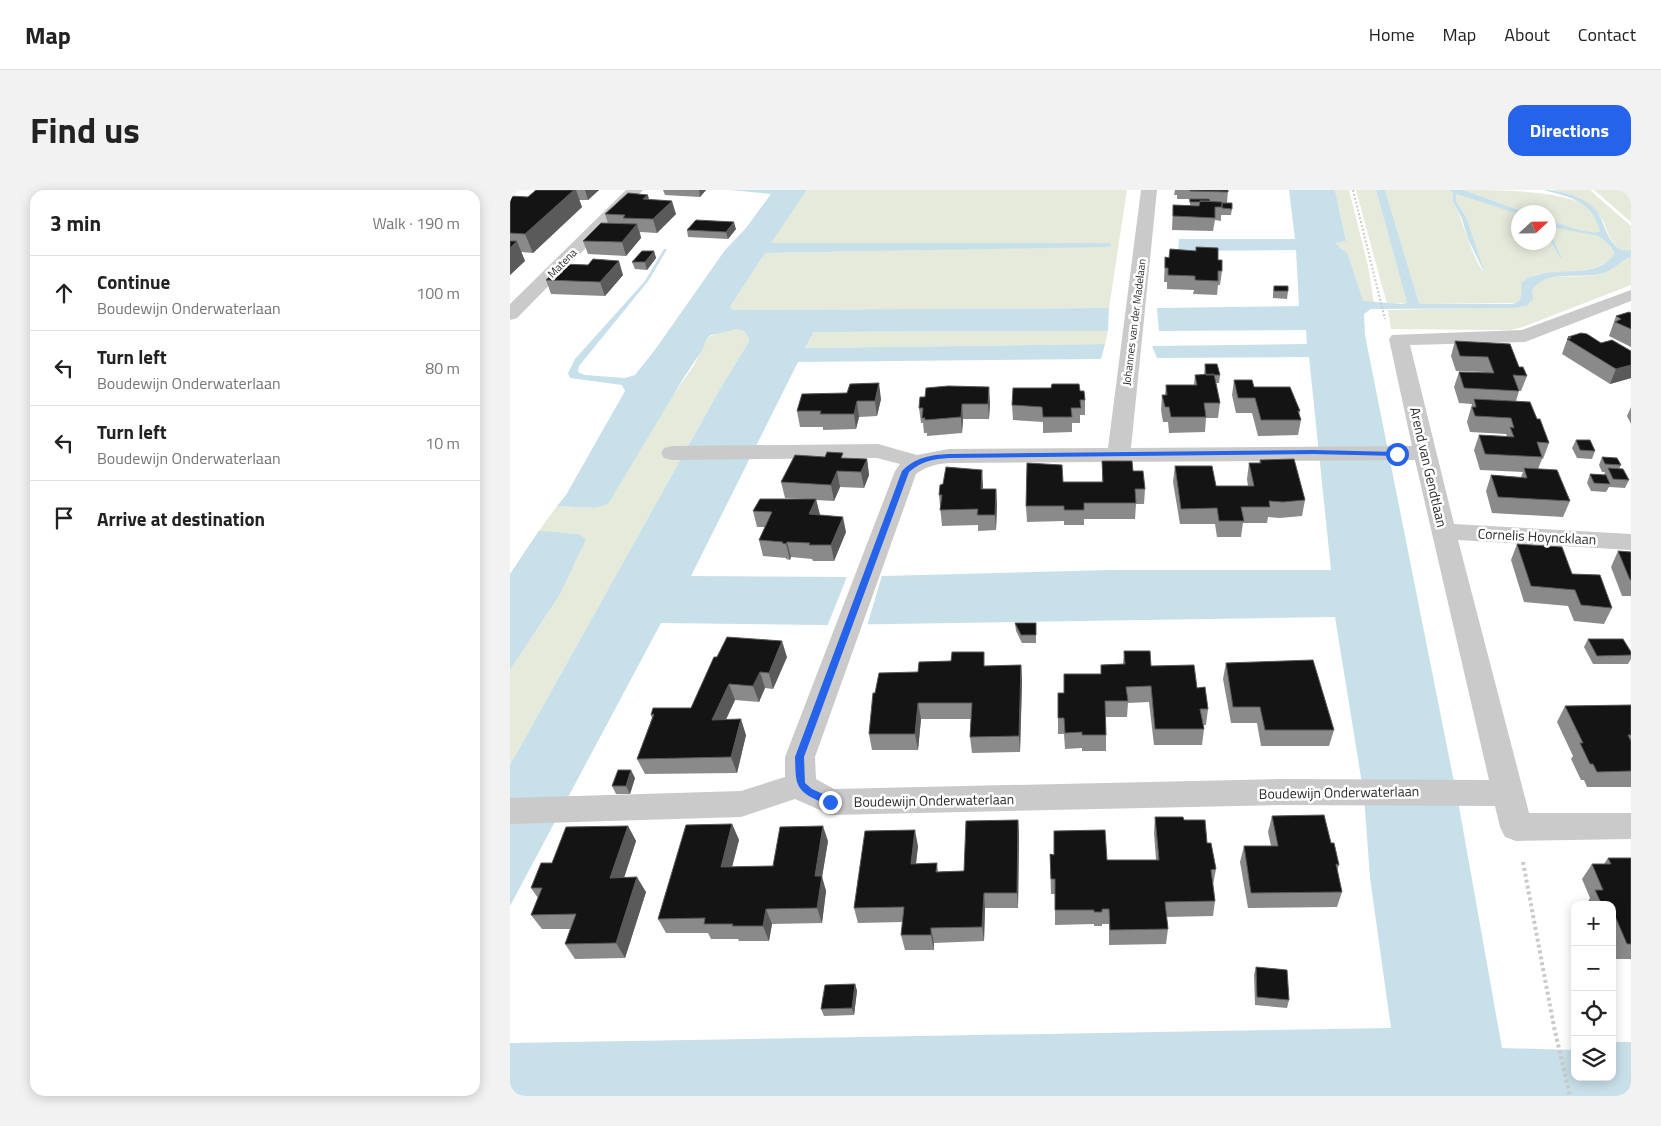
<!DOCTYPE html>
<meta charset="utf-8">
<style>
:root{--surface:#fff;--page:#f2f2f2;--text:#222;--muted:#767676;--line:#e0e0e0;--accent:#2563eb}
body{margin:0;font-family:"Titillium Web",sans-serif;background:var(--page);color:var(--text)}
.controls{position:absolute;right:15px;bottom:15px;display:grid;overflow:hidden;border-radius:10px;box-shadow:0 2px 12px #0003}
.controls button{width:45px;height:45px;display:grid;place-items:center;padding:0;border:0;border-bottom:1px solid var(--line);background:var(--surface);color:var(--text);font:25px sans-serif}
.compass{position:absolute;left:1001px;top:15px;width:45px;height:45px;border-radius:50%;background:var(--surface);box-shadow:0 2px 12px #0003;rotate:68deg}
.stop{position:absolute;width:15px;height:15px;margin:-11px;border:4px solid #2563eb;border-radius:50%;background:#fff}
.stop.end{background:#2563eb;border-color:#fff;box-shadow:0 1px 5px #0008}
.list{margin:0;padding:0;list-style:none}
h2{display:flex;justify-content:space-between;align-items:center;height:65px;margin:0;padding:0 20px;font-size:21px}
h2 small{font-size:16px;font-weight:400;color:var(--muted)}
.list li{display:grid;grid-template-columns:32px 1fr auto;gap:15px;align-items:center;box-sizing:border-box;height:75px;padding:0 20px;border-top:1px solid var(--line)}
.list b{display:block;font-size:19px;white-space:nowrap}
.list p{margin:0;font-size:16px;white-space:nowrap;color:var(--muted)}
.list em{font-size:16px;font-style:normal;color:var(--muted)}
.icon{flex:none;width:28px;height:28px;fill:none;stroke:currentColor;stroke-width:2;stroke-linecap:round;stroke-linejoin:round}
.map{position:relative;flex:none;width:1121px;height:906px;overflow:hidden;border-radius:15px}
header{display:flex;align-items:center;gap:30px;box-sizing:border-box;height:70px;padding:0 25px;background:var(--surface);border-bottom:1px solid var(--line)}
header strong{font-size:24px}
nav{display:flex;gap:28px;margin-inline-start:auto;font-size:18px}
.intro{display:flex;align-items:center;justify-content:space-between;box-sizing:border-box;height:120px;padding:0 30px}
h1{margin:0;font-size:35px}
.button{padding:12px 22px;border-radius:15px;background:var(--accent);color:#fff;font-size:18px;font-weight:700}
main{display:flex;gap:30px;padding:0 30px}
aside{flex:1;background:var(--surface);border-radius:15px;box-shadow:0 2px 12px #0003}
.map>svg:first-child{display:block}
.green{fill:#e5eadb}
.water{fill:#c8e0e9}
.pier{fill:#fff}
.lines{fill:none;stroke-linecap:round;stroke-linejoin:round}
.path-far1{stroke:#cacaca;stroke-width:2;stroke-dasharray:2 2;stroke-linecap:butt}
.path{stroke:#cacaca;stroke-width:4;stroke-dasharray:3 3;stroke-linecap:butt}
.minor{fill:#cacaca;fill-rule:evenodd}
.wall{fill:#8a8a8a}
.shaded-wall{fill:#5a5a5a}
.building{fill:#141414;stroke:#5a5a5a}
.route{fill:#2563eb}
.labels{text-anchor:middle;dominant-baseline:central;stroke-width:5;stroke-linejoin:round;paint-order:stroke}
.far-street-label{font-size:11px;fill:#2d2d2d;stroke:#fff}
.street-label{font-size:14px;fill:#2d2d2d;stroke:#fff}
</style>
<header>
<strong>Map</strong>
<nav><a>Home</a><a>Map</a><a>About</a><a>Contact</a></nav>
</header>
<div class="intro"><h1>Find us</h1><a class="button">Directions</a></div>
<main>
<aside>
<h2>3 min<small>Walk · 190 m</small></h2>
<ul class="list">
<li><svg class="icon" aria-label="ahead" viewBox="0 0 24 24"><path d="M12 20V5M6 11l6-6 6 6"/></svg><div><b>Continue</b><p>Boudewijn Onderwaterlaan</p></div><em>100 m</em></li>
<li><svg class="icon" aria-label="left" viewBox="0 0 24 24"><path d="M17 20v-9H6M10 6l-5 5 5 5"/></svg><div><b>Turn left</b><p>Boudewijn Onderwaterlaan</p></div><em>80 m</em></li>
<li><svg class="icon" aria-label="left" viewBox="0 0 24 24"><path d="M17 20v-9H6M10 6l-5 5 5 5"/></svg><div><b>Turn left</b><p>Boudewijn Onderwaterlaan</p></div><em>10 m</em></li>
<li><svg class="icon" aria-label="arrive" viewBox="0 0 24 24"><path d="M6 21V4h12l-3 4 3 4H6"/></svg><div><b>Arrive at destination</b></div></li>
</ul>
</aside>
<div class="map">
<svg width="1121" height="906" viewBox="0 0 1121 906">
<rect width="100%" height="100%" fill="#fff"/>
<path class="green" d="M297,0H617L599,118L223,120L220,117L255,63L601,56L260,53Z
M825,0H839L858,76L864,113L852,111L837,62L831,59L826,53L836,51Z
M846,0H866L897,113L877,114Z
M875,0H938L943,3L942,10C955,33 959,62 974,83L957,29L946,11V4L1008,24V52H1038L1039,48L1050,68H1052L1040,43L1041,37H1044L1088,46C1094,50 1103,57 1104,65C1092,84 1046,82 1025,85L1008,113L914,114L909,113Z
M954,0C985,0 1055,0 1078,17C1085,23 1088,32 1090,41C1077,47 1052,35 1039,30L1038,22H1014Z
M1044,0H1080L1121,36V60C1104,63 1099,46 1094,33C1091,27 1082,17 1076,12C1069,6 1053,3 1044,0Z
M1084,0H1121V32Z
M1121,67V95L1010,138L1000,140L881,139L878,120L1011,117L1020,113L1022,110V101C1033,78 1069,91 1090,84C1101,80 1111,72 1121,67Z
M227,139L234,141L239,148L238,153L210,199L0,575V480L49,406L68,344L28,342L47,316L85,318L184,175L197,148L209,142Z
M598,141L595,154L295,158L304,142Z"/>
<path class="water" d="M220,0H297L261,53H601V56L595,57L255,63L220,117L223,120L599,118L598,141L304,142L295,158L595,154L591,169L288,172L181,386L335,387L599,380H821L799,167L647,168L642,156L797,154L796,140L649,141L647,118L789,116L786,60L668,61L669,49H785L779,0H825L836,51L826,53L831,59L837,62L853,111L891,114L897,113L866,0H875L909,113L914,114H1002C1015,112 1010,102 1012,92C1037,73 1087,92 1104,64C1103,57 1094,50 1088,46L1041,37L1040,43L1052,68H1050L1039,48V30C1051,34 1079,46 1090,41C1082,10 1061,8 1034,0C1049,0 1071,6 1082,16C1097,29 1096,64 1121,60V67C1110,72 1102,81 1090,84C1070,89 1033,79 1022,101L1023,110L1016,116L1004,118L861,119L854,124L855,145L950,622L992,858L1065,860V887H1102V852H1121V906H0V853L881,838L860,688L854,606L825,427L317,435L151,433L0,716V575L210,199L238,153L239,148L234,141L227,139L201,145L197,148L192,160L173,189L98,314L85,318L47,316L56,305L115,201L112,195L60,188L58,183L65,169L135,91L154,59H157L139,90L69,176L68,182L75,185L115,188L125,185L147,157L215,60L236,38L261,4Z
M938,0H954L1014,22H1008V24L946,4V11L957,29L975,84L958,49L952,29L942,10L943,3Z
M31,341L68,344L76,349L49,406L0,480V384L28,342Z"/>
<path class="pier" d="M373,382L357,436L317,437L338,384Z"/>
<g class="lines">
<path class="path-far1" d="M843,0L875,129"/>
<path class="path" d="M1013,672L1044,837L1060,906"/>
<path class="minor" d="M116,0H133L7,128L0,130V114Z
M631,0H647L621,258L902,256L879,149L882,145L1012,140L1121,100V111L1015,152L900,155L944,334L1121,344V360L948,350L1019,623H1121V649L1006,651L995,647L990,637L985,616L768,615L321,625L285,609L231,627L0,634V608L231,601L275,587V567L385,281L390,274L367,268L162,270L154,268L151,263L154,258L162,256L368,254L407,265L439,259L598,258ZM905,270L979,590L768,589L324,599L306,589L305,567L406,284C417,276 426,274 439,273Z"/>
</g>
<path class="wall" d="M26,0H89L78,10H69L72,17L23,63L11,62L15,71L0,85V6L18,7Z
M153,0H196L190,7L155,5Z
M665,0H718L717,13L722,19L721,25H711V31L705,30L703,41L662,40L663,15H680V14L679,9H667V5H664Z
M139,9L166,24L147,43L130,42L131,48L116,66L78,64L73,51L98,33L95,24Z
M226,39L218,49L178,47L177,40Z
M144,61L146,68L137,80L125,79L122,72Z
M655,67L708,70L712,81L710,95H708L707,105L683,104L684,100L657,99V92H654Z
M113,85L95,106L41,104L36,90Z
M764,96L778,101L777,109L763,108V103Z
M1121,123V157L1099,146L1106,126Z
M1058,147L1091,153L1121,161V188L1100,194L1052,164Z
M945,151L1009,177L1017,186L1011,201H1009L1006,211L1027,229L1039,253L1033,269H1032L1028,279L1060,311L1053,327L982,323L976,301L981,285L1011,287L1013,282L970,280L964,260L969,245L997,246L996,244L960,242L957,232L962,214L949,213L944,197L949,182L974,183V182L946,181L941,166Z
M695,174L710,185L709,193H706L710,213L708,228H696L695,242L659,243L658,232H653L651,220L652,205H655L656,195H684L685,185H694Z
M724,190L744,197L790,221L789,225L791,230L788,245L748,246L742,223H726L722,205Z
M541,198L570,201L575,210V225H570V233H562V242L533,243V232L503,230L502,215Z
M292,204L371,209L367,226L349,227L346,239L313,240V237H290L287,221Z
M410,207L480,212L479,229H453L452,243L417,246V243H414L413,233H411L409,218Z
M1121,217V234L1117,226Z
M1066,250L1085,261L1082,269L1067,268L1062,258Z
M1092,267L1111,275L1109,279L1119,290L1115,298L1099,297L1096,302L1081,301L1077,293L1080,284L1094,285L1095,282H1092L1089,275Z
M334,268L357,269L359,285L354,298L330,297L324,311L306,310L310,325L336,342L324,371H303L302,369L281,367L280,370L276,369V368L253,366L249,350L255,337H247L243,321L296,309L275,308L271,292Z
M750,270L795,310L792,326L770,328L758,327L757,333H733L731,347H707L705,334H670L663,292L665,276L706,296H738L737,289L739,273H749Z
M592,271L623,281L635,299L634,314H626L625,329H574V335H554V331L517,332L516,316L553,292H592Z
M473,295V299H486L487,315L486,340L468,341V335L432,336L429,305Z
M1007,354L1102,418L1094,434L1064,431L1058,416L1014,412L1001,370Z
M1108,361L1121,362V406H1112L1101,377Z
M505,433H526V453H512L506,441Z
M1078,449L1121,462V469L1118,474H1083L1074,457Z
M614,461L641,476L687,498L698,519L696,535H693L694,539L692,555H644L639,512L618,513L617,527H595L596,545V561H572V558L555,559L554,544H548V503H554L591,484V475L613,474Z
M204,467H277L263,499L255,498L249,512L225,510L216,530L236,545L227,583L135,584L127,569L142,528L141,525L181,518Z
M716,473L824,540L819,556H751L747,533H721L713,489Z
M511,475L512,492L510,562L462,563L460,547L461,529H411L408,560H362L359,544L365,503L408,482L475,476Z
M1121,515V597H1077L1074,590H1071L1061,569L1063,566L1047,532L1055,516Z
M125,588L120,604H106L102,596Z
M762,626L821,653L829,675L827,680L832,702L827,717L738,718L730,672L734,656H761L758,642Z
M645,627L674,630L697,653L706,679L703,695L705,711L703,726L656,727L658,739L656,754L599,755V734H592V736H584V734L545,735V704H541L540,664L597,670H646L644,643Z
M508,630L509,646L508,718H475L474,751L424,753V760H395L391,745L393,732L348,733L344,718L408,656L406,674L427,673L428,682L454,681Z
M222,634L229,650L222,677L263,676L318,651L312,687L316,701L312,733L262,734L259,751H229L228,749H201L198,743H156L148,729Z
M118,636L126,651L114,688L136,702L115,768L65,769L55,754L60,739H32L21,725L28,708L21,698L42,673Z
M1098,668H1121V769H1106L1102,761V715H1076L1080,708L1072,689L1082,674H1094Z
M746,777L779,810L777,818L745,815L744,785Z
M345,794L347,801L344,825L314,826L311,819Z"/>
<path class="shaded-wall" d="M64,0H66L72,17L23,63L15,44Z
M75,0H89L78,10Z
M189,0H196L190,7Z
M138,5L141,18L133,9Z
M162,11L166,24L147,43L143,29Z
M224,32L226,39L218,49L216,42Z
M127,34L131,48L116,66L112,52Z
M7,51L15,71L0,85V58Z
M144,61L146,68L137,80L135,72Z
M109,71L113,85L95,106L90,92Z
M1121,175V188L1100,194L1106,179Z
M369,193L371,209L367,226L365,211Z
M479,197L480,212L479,229L478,214Z
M347,211L349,227L346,239L344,224Z
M452,214L453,229L452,243L451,227Z
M357,269L359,285L354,298L351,282Z
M472,280L473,295L472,315L471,299Z
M327,281L330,297L324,311L321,295Z
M486,299L487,315L486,340L485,325Z
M306,309L310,325L299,324Z
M333,327L336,342L324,371L321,355Z
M277,352L281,367L280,370L276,354Z
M272,451L277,467L263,499L259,483Z
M511,475L512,492L510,562L509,546Z
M250,482L255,498L249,512L243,496Z
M219,494L225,510L208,546L202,530Z
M408,513L411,529L408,560L405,544Z
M231,529L236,545L227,583L221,567Z
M121,580L125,588L120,604L116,596Z
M508,630L509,646L508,718L507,703Z
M222,634L229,650L218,692L211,677Z
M118,636L126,651L109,703L100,688Z
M313,636L318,651L312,687L316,701L312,733L307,718L305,686Z
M405,640L408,656L404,689L401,674Z
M127,687L136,702L115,768L106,753Z
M474,703L475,718L474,751L472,737Z
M256,719L262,734L259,751L253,736Z
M421,738L424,753V760L421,745Z
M345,794L347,801L344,825L342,818Z"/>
<path class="building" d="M26,0H64L15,44L0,43V6L18,7Z
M680,0H718V2L680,1Z
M118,3L138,5L133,9L162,11L143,29L113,28L115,25L95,24Z
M680,9H699L700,11H690V12H680Z
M690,11L712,12V17H705V28L663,26V15L689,16Z
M712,13H722V19L712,18Z
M186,30L224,32L216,42L177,40Z
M91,33L127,34L112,52L73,51Z
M0,51H7L0,58Z
M686,57L708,58V70H712V81H708V91L685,90V86L658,85V78H655V67L659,68L660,59L686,61Z
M132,61H144L135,72H122Z
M83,69L109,71L90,92L36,90L53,74L78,75Z
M764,96H778V101H764Z
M1119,122L1121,123V139L1105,132L1111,129L1106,126Z
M1071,143L1077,144L1091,153L1102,150L1121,161V175L1106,179L1057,149L1061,148L1058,147Z
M945,151L1000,154L1009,177H1013L1017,186L1003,185L1009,201L954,198L949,182L984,183L978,167L950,166Z
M695,174H707L710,185H696Z
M704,184L710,213H694L696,227H661L659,217H655L652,205H657L656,195H687L685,185Z
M724,190H742L744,197H780L790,221H788L791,230H751L745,208H728Z
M369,193L365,211H347L344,224H310L311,221H287L292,204L337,203L340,194Z
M542,194H569L570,201H574L575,210H570L571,218H561L562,227H533L532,217L502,215L503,198H541Z
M438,196L479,197L478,214H452L451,227L415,230V228H412L413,218H409L410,207H415L416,198Z
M964,209L1020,212L1027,229H1030L1039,253L1027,252L1032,267L975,264L969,245L1004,247L1000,237L1004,238L1001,228L965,226L962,217H966Z
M1066,250H1080L1085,261L1070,260Z
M317,262L333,263L331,268L357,269L351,282L327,281L321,295L271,292L285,265L315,267Z
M1092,267L1107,268L1111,275L1095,274Z
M784,269L795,310L773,312L759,311L760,317H731L734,331H709L707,318L671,319L665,276H702L706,296H744L739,273H751L750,270Z
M592,271H622L623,281H633L635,299H625L626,313H574V320H554V316H516L517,273L552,275L553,292H593Z
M436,277L472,280L471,299H486L485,325H467L468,319L430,320L432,305H429L430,295L433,294Z
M1014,278L1047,280L1060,311L988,307L981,285L1017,288Z
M1098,278L1113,279L1119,290L1103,289Z
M1080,284L1096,285L1100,294L1084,293Z
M250,309H306L299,324L333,327L321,355H299L300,353L277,352L276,354L272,353L273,352L249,350L262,322L243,321Z
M1007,354L1052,357L1062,384L1090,385L1102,418L1071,415L1065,400L1021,396Z
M1108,361L1121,362V390H1120Z
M505,433H526V445H511Z
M217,447L272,451L259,483L250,482L243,496L219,494L202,530L231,529L221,567L127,569L144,524L141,525L143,518H181L204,467H207Z
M1078,449H1113L1121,462V465L1087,466Z
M614,461H640L641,476L684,475L687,498L695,497L698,519H690L694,539H645L641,496L616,497L618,511H595L596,545H572V542L555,543L554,528H548V503H554V484H591V475L615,474Z
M442,462H474V476L511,475L509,546L460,547L462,513H408L405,544H359L363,503H365L369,483L408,482L409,472L441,471Z
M803,470L824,540H755L750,517H723L716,473Z
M1121,515V545H1118L1121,551V581L1087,582L1083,574H1080L1070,553H1073L1055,516Z
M108,580H121L116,596H102Z
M814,625L821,653H824L829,675L826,674L832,702L741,703L734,656H768L762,626Z
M645,627H673L674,630H695L697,653H701L706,679L701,680L705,711L655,712L658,739L600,740L599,719H592V722H584V720H545V689H541L540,664L544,665V641L595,640L597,670H649Z
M508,630L507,703H474L472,737L421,738V745H391L394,717L344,718L355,641L405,640L401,674L427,673L426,682L454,681L456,631Z
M222,634L211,677L263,676L270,637L313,636L305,686H312L307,718L256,719L253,736H222L223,734H194L195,728L148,729L176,635Z
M118,636L100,688L127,687L106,753L55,754L66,724L21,725L32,698H21L31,673H42L56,637Z
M1098,668H1121V754H1117L1105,726H1102V715H1092L1085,700H1093L1082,674H1101Z
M746,777L777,780L779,810L747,807Z
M345,794L342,818L311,819L315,795Z"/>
<path class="route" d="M803,260L887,262L891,264L887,266L803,264L439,268C423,269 412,271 399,282L294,567L295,593L302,599L324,609L325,612L324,614C318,616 314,613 309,611C284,600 286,592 285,567L392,281C406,267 421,265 439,264Z"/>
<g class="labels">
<g class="far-street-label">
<text transform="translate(52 73) rotate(-45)">Matena</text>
<text transform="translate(624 132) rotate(-83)">Johannes van der Madelaan</text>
</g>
<g class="street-label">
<text transform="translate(919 277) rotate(77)">Arend van Gendtlaan</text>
<text transform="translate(1027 346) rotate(3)">Cornelis Hoyncklaan</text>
<text transform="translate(829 602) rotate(-1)">Boudewijn Onderwaterlaan</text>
<text transform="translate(424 610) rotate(-1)">Boudewijn Onderwaterlaan</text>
</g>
</g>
</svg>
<div class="controls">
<button>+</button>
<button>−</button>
<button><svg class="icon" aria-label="locate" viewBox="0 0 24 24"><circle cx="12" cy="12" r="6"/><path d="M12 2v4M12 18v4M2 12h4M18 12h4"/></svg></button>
<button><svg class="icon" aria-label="layers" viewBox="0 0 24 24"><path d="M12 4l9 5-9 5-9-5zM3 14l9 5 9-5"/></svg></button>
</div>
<svg class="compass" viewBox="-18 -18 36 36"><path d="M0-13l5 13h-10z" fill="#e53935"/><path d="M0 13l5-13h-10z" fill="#767676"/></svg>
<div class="stop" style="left:887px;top:264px"></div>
<div class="stop end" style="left:320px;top:612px"></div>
</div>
</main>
